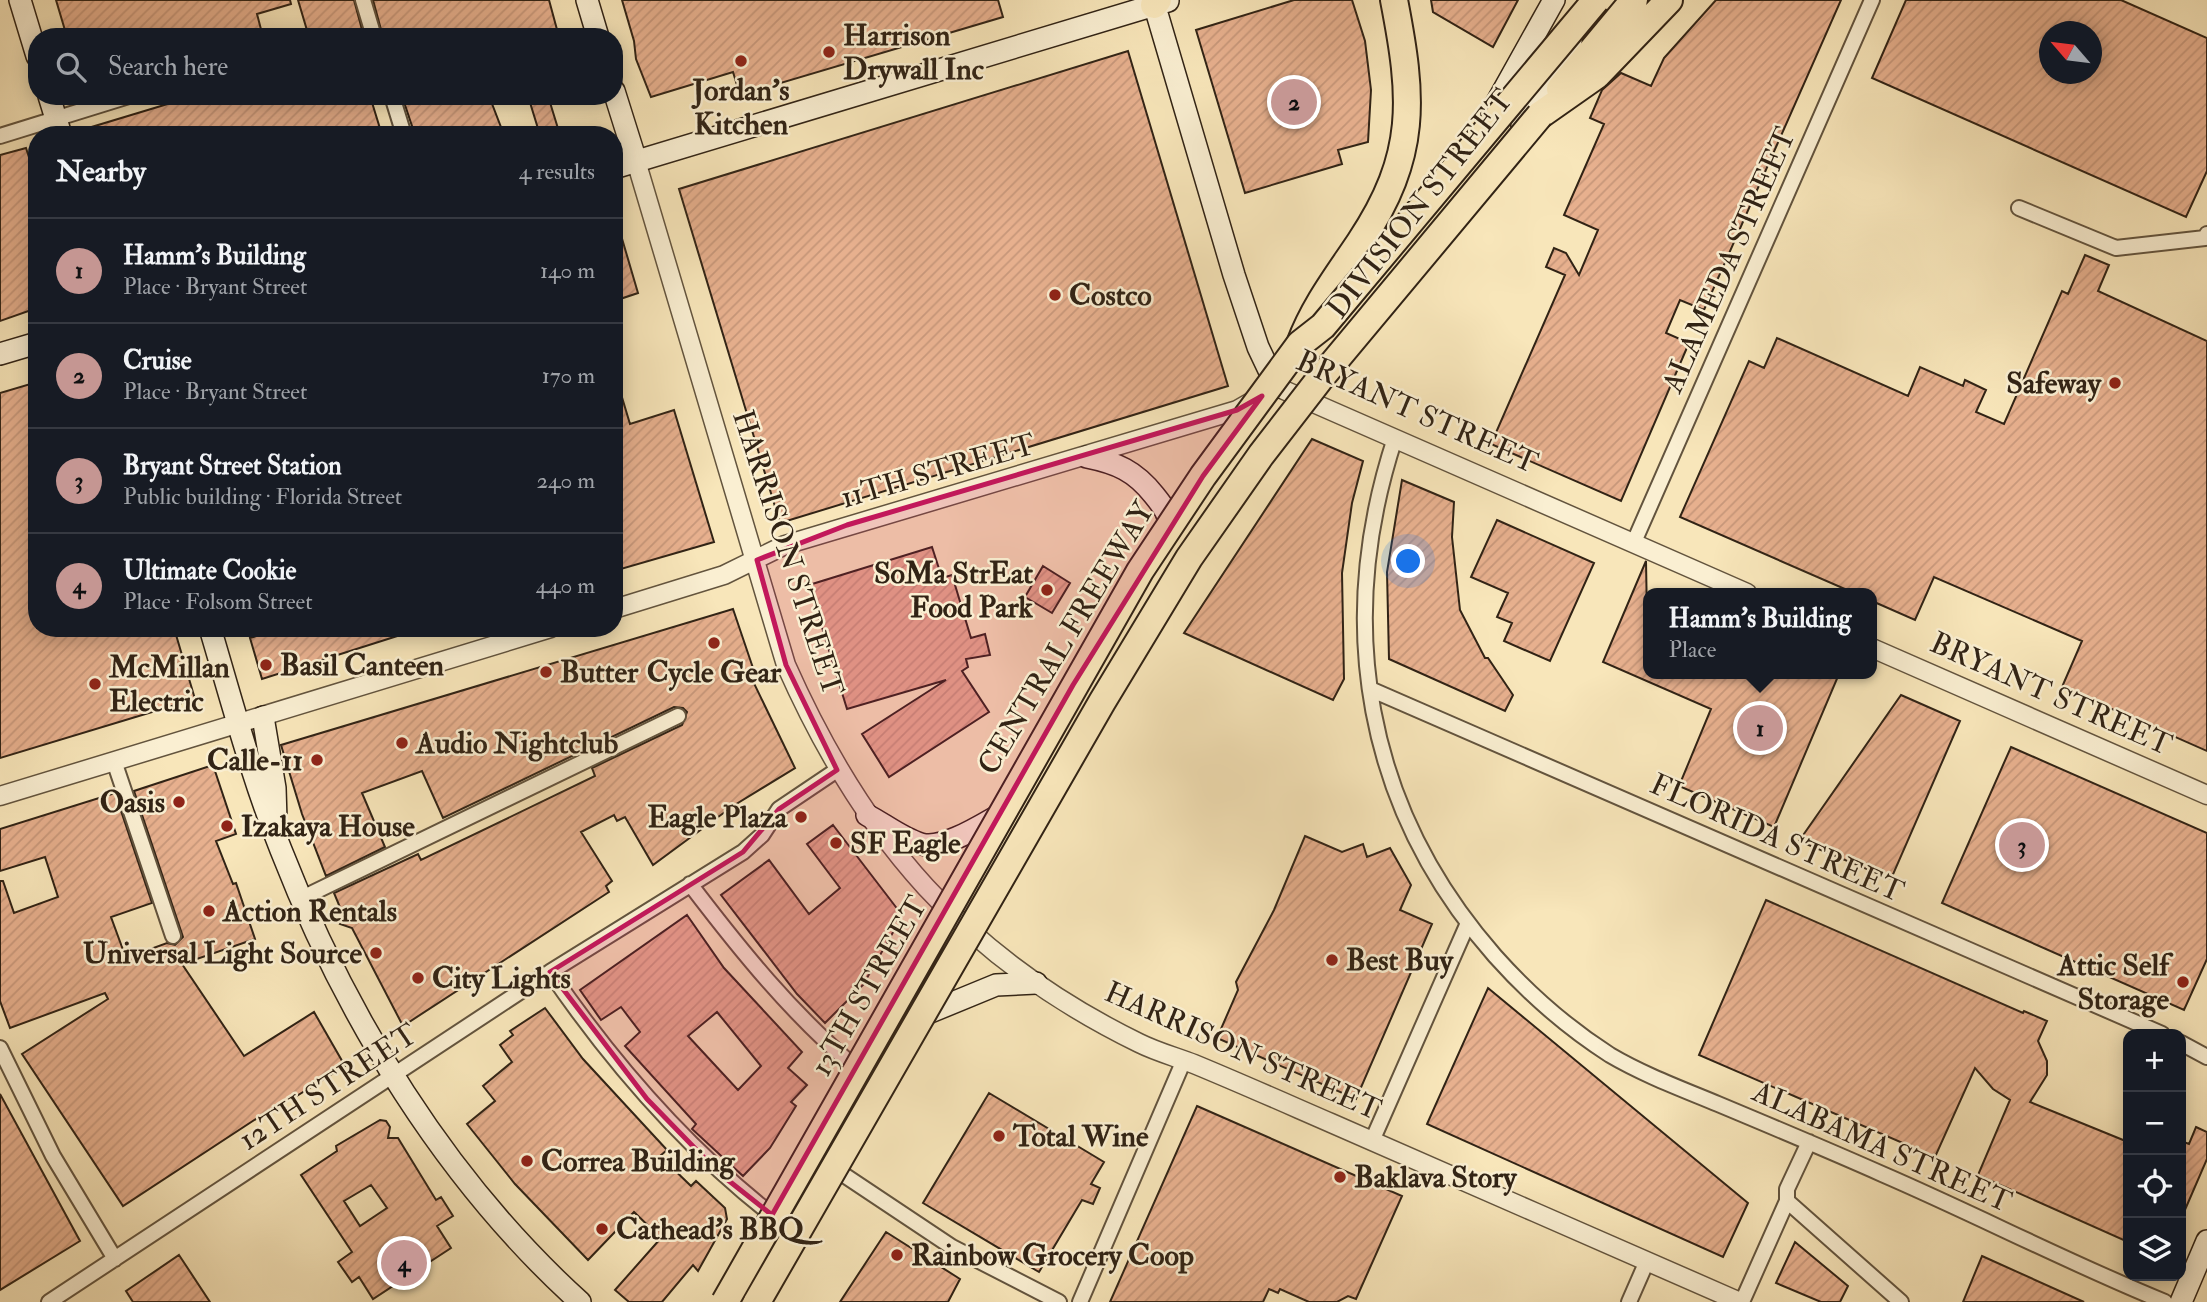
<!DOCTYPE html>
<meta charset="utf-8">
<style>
:root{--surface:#171b24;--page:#242831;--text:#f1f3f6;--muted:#9ea1a6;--line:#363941;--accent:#c59692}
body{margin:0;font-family:"IM FELL Double Pica",serif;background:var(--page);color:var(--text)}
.controls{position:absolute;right:21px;bottom:21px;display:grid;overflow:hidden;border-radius:14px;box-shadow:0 4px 18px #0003}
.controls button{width:63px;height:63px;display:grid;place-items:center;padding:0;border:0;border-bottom:2px solid var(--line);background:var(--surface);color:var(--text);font:35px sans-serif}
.compass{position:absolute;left:2039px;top:21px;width:63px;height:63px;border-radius:50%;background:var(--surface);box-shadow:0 4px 18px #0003;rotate:298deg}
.you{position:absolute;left:1409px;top:562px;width:24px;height:24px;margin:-18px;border:5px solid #fff;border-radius:50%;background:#1a73e8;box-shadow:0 0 0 10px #1a73e833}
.badge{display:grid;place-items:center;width:46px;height:46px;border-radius:50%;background:var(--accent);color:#111;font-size:23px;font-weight:700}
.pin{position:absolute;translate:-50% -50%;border:4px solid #fff;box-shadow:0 2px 7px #0006}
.popup{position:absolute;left:1643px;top:588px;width:234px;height:91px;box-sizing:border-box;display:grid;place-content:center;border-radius:14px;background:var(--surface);filter:drop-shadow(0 2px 5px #0005);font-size:23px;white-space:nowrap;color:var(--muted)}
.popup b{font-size:26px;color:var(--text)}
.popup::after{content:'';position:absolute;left:50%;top:100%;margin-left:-14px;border:14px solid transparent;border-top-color:var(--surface)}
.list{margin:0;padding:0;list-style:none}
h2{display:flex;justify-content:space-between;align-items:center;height:91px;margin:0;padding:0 28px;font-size:30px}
h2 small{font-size:23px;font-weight:400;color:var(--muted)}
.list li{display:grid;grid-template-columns:46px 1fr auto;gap:21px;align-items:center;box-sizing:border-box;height:105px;padding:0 28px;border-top:2px solid var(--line)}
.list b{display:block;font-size:26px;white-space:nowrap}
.list p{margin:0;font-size:23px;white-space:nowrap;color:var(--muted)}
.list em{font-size:23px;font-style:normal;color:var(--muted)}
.icon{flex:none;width:38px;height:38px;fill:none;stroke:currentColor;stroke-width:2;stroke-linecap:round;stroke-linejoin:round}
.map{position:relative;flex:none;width:2207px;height:1302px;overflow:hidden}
.search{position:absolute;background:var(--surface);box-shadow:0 4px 18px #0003;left:28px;top:28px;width:595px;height:77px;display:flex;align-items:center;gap:18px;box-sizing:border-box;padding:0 24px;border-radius:28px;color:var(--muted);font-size:26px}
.panel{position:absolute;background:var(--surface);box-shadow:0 4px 18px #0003;left:28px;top:126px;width:595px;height:511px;border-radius:28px}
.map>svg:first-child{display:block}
.building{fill:url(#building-hatch);stroke:#312315;stroke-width:2;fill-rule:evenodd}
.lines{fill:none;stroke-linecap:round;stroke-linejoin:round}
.minor-casing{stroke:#63543e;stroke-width:18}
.tertiary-casing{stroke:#63543e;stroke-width:21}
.secondary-casing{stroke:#312315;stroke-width:24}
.motorway-casing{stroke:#312315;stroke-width:30}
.minor{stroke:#faefd2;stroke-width:14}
.tertiary{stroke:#faefd2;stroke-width:18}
.secondary{stroke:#faefd2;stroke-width:21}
.motorway{stroke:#f8e6ba;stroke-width:26}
.motorway-bridge-casing{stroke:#312315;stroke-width:30;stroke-linecap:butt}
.motorway-bridge{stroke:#f8e6ba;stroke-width:26}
.marked{fill:#c2185b;fill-opacity:0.2;stroke:#c2185b;stroke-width:5;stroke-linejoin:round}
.poi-dot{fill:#8f2418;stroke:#faefd2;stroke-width:2.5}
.labels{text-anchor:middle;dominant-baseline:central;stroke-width:5;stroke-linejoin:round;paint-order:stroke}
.poi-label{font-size:30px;font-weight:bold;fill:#312315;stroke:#faefd2;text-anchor:start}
.street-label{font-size:30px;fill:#312315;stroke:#faefd2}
</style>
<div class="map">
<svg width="2207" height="1302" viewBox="0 0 2207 1302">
<defs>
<pattern id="building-hatch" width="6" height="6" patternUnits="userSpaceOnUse" patternTransform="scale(1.75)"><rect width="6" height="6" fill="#e7b08e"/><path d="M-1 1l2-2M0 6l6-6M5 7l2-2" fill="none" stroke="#c7977a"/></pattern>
</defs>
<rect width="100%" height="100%" fill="#f8e6ba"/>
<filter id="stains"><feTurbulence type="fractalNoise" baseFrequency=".00286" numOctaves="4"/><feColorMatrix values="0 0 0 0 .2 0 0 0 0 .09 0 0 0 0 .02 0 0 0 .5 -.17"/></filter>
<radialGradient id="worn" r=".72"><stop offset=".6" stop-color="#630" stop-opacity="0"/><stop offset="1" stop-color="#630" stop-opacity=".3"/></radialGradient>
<path class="building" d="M56,0H290L291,4L257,14L263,37H67Z
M298,0H354L364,37H309Z
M373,0H549L559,37H383Z
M622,0H998L1003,17L740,95L733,72L651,97L636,59L634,41Z
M1294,0H1352L1365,41L1371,90L1368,142L1338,150L1342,164L1245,193L1196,30Z
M1431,0H1518L1493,47L1433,12Z
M1716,0H1841L1704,310L1680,300L1666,333L1689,343L1621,501L1491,444L1565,275L1546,267L1554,248L1566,253L1579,275L1598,230L1564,215L1604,124L1590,118L1602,90L1621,73L1651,86L1664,58Z
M1906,0H2121L2207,38V171L2186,217L1872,78ZM2049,32H2091V74H2049Z
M1128,51L1228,386L780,523L679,189Z
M194,96H370L382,135H76L75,132Z
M402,96H489L504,135H415Z
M528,96H548L560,135H540Z
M26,148L37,182V308L0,321V155Z
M618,225L638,293L614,301V226Z
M2085,255L2109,265L2098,291L2207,341V751L2062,687L2082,641L1934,577L1915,620L1872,601V593H1854L1680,517L1749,361L1764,368L1777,338L1908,396L1920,367L1963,386L1965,380L1986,390L1976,412L2004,424L2062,291L2068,294Z
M37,382V628H174L195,699L0,758V393Z
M614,384H618L630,424L674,410L714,542L614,571Z
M1312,439L1363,461L1352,503L1342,573L1344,679L1333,700L1184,633Z
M1402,480L1454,502L1452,537L1460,610L1485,658H1488L1513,695L1505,711L1389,659L1387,572Z
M1497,520L1594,563L1550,661L1504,641L1512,623L1497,617L1508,593L1471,577Z
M932,547L942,578L952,575L971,638L985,634L990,655L966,659L968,667L962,671L989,712L889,777L862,734L946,680L847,709L809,585Z
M1646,561L1648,674H1839L1774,827L1679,786L1711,709L1603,662Z
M1043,566L1070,583L1052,613L1025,597Z
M733,609L753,668L748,671L795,768L733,806L653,865L625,817L617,821L614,815L581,832L612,881L606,886L609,892L403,1026L352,928L340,924L344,917L334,893L418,854L421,860L595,776L592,768L682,725L687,712L683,708L674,707L443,818L422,771L362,793L385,847L326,876L302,814L281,745Z
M282,628H410V632L262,679L250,638Z
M1901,695L1960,721L1891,879L1799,841Z
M2011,747L2207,833V959L2184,1010L1942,903Z
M213,765L236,834L216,841L233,884L236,883L255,939L182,964L244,1056L314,1012L345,1066L295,1097L294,1094L123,1206L22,1054L108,999L105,993L10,1028L0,1001V881H3L14,913L58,897L45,857L0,871V829L115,793L152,903L111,917L126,958L167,943L175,945L183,937L134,791Z
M833,825L902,915L892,924L896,927L863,985L825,1023L797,994L721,895L769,860L809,914L840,888L807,844Z
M1305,836L1342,852L1363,844L1367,857L1390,848L1411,885L1400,910L1432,924L1356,1099L1217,1038L1238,990L1236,982L1274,910Z
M1766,900L2023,1013L2024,1011L2047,1021L2038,1041L2047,1061V1075L2030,1102L2128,1142V1242L1978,1175L2010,1100L1993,1089L1975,1068L1935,1157L1699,1055Z
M687,915L724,968L802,1052L788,1068L807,1085L791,1102L796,1106L770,1148L743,1176L692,1129L696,1124L625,1046L640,1032L621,1007L601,1020L580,990ZM717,1012L761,1066L738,1090L688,1036Z
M1488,988L1748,1203L1723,1257L1427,1124Z
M545,1008L583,1059L667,1150L660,1156L691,1186L696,1181L725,1208L727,1219L698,1271L693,1265L662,1302H629L615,1290L661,1238L634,1212L588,1260L515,1184L467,1124L495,1101L483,1086L512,1062L500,1045L513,1035L510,1031Z
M989,1093L1104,1162L1091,1184L1100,1188L1093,1204L1082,1200L1039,1272L923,1203Z
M0,1094L80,1241L0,1290Z
M1197,1106L1402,1196L1356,1299L1348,1296L1337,1302H1309L1280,1289L1278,1293L1269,1289L1263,1302H1110Z
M380,1120L386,1121L390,1127L388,1138H398L436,1200L441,1197L453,1216L437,1226L451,1248L373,1299L359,1277L352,1282L338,1262L352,1252L301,1175L337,1151L336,1146ZM371,1185L387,1208L360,1226L344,1201Z
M2196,1127L2207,1132V1159L2181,1219V1141L2189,1144Z
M886,1232L960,1279L948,1302H840Z
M1795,1242L1848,1286L1840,1302H1821L1776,1283Z
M179,1255L210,1302H133L126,1291Z
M1982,1256L2084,1302H1963Z"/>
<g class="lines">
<g class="minor-casing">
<path id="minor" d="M363,0L374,37
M392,96L404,135
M0,136L129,96
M2019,208L2116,248L2205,238L2207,234
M1395,438C1334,624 1365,808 1495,956C1528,993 1568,1028 1610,1055C1644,1075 1682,1089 1718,1104C1773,1127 1828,1150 1882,1174C1977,1215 2069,1263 2165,1302
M1634,542L1872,0
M1370,689L2162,1034
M114,761L173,936
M690,884C741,951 792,1014 856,1068
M300,899L678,716
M550,972C613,1064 684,1146 772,1215
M2181,1043L2207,1057
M0,1048L53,1156L115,1259
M1372,1141L1468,923
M835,1169L952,1247L1059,1302
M1787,1201L1901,1302
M49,1302L550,972L743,852L762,835L779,809L837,770
M1080,1302L1184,1060
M1629,1302L1647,1261
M1742,1302L1787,1201V1189L1809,1142"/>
</g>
<g class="tertiary-casing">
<path id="tertiary" d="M636,161L786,665C863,839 965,958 1139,1043C1157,1052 1176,1057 1194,1064C1240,1083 1285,1103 1331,1123C1467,1183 1604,1242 1740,1302
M614,609L724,575L785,545L1237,410L1277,387L1747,593
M1872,648L2207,795
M0,796L551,628"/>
</g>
<g class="secondary-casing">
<path id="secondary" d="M20,0L37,56
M587,0L598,37
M1153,0L1234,275L1258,347L1277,387
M614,91L636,161
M49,96L61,135
M1492,111L1554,0
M1522,125L1571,41
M614,168L1168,1
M0,354L37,343
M1087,457C1117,463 1135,471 1154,495C1163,506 1170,515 1170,530
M210,628C232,702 252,778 281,850C346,1017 446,1181 580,1302
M263,717L275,788L276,820
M867,815C884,824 903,839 921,844C944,850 983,824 1003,813
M923,1015L996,985L1036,983
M2181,1302L2207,1241"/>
</g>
<g class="motorway-casing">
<path id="motorway" d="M1154,5L1158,0
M1560,89L1634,0
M1540,115L1597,75L1669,0
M1300,344C1314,306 1338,275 1360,242C1418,155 1413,98 1394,0"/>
</g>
<use href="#minor" class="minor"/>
<use href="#tertiary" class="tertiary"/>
<use href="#secondary" class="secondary"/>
<use href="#motorway" class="motorway"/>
<g class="motorway-bridge-casing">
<path id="motorway-bridge" d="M725,1302L1140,571L1203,476L1300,344L1323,326L1596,0
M757,1302L1102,702L1189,558L1261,455L1319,380L1540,115"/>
</g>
<use href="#motorway-bridge" class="motorway-bridge"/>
</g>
<path class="marked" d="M1262,396L1203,476L1073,685L772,1215L719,1173L647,1099L550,972L743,852L779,809L837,770L786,665L757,560L847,525L1237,410Z"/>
<g class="poi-dot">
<circle cx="829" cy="52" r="7"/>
<circle cx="741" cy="61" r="7"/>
<circle cx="1055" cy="295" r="7"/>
<circle cx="2115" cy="383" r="7"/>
<circle cx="1047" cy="590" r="7"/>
<circle cx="714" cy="643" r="7"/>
<circle cx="266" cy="665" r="7"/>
<circle cx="546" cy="672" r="7"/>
<circle cx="95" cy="684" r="7"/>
<circle cx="402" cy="743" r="7"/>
<circle cx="317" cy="760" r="7"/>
<circle cx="179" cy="802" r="7"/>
<circle cx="801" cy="817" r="7"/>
<circle cx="227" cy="826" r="7"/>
<circle cx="836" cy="843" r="7"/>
<circle cx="209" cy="911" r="7"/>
<circle cx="376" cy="953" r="7"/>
<circle cx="1332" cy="960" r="7"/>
<circle cx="418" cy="978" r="7"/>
<circle cx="2183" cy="982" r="7"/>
<circle cx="999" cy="1136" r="7"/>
<circle cx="527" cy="1161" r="7"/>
<circle cx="1340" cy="1177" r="7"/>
<circle cx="602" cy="1229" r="7"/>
<circle cx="897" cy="1255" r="7"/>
</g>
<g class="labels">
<g class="poi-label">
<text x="843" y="35">Harrison<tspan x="843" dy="34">Drywall Inc</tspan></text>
<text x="741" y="90" text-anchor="middle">Jordan's<tspan x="741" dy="34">Kitchen</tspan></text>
<text x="1069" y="295">Costco</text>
<text x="2101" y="383" text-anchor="end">Safeway</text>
<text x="1033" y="573" text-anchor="end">SoMa StrEat<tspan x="1033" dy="34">Food Park</tspan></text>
<text x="280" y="665">Basil Canteen</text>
<text x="109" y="667">McMillan<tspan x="109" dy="34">Electric</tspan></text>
<text x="560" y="672">Butter</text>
<text x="714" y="672" text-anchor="middle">Cycle Gear</text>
<text x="416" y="743">Audio Nightclub</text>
<text x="303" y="760" text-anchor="end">Calle-11</text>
<text x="165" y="802" text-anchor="end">Oasis</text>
<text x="787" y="817" text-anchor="end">Eagle Plaza</text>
<text x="241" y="826">Izakaya House</text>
<text x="850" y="843">SF Eagle</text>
<text x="223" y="911">Action Rentals</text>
<text x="362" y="953" text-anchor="end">Universal Light Source</text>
<text x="1346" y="960">Best Buy</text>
<text x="2169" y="965" text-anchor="end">Attic Self<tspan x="2169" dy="34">Storage</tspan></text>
<text x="432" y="978">City Lights</text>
<text x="1013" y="1136">Total Wine</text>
<text x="541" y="1161">Correa Building</text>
<text x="1354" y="1177">Baklava Story</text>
<text x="616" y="1229">Cathead's BBQ</text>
<text x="911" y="1255">Rainbow Grocery Coop</text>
</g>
<g class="street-label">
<text transform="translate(1420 204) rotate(-52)">DIVISION STREET</text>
<text transform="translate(1729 260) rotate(-66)">ALAMEDA STREET</text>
<text transform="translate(1417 412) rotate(24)">BRYANT STREET</text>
<text transform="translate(938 471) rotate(-16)">11TH STREET</text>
<text transform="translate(788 553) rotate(72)">HARRISON STREET</text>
<text transform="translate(1066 638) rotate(-59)">CENTRAL FREEWAY</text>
<text transform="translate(2051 694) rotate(24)">BRYANT STREET</text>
<text transform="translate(1777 838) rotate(24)">FLORIDA STREET</text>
<text transform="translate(869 986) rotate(-60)">13TH STREET</text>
<text transform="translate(1243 1051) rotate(24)">HARRISON STREET</text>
<text transform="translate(328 1087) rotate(-33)">12TH STREET</text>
<text transform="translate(1882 1147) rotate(24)">ALABAMA STREET</text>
</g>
</g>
<rect width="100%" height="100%" filter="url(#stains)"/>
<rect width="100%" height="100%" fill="url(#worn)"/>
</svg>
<div class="controls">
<button>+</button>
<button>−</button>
<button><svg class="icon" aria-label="locate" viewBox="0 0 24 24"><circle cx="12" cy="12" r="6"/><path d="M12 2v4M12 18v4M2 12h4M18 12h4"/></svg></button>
<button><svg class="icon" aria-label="layers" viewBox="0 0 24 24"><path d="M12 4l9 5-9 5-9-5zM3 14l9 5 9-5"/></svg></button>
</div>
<svg class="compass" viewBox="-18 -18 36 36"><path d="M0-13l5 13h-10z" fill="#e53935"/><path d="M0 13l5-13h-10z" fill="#9ea1a6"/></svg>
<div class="you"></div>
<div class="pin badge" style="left:1760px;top:728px">1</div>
<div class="popup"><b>Hamm's Building</b>Place</div>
<div class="pin badge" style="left:1294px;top:102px">2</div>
<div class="pin badge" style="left:2022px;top:845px">3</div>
<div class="pin badge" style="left:404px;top:1263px">4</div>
<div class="search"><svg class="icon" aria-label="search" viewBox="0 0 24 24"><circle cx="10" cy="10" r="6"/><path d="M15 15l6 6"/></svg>Search here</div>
<section class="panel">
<h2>Nearby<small>4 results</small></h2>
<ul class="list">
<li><span class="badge">1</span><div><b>Hamm's Building</b><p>Place · Bryant Street</p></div><em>140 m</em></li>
<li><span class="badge">2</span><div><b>Cruise</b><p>Place · Bryant Street</p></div><em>170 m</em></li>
<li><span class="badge">3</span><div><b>Bryant Street Station</b><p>Public building · Florida Street</p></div><em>240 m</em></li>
<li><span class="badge">4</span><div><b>Ultimate Cookie</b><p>Place · Folsom Street</p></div><em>440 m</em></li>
</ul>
</section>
</div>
